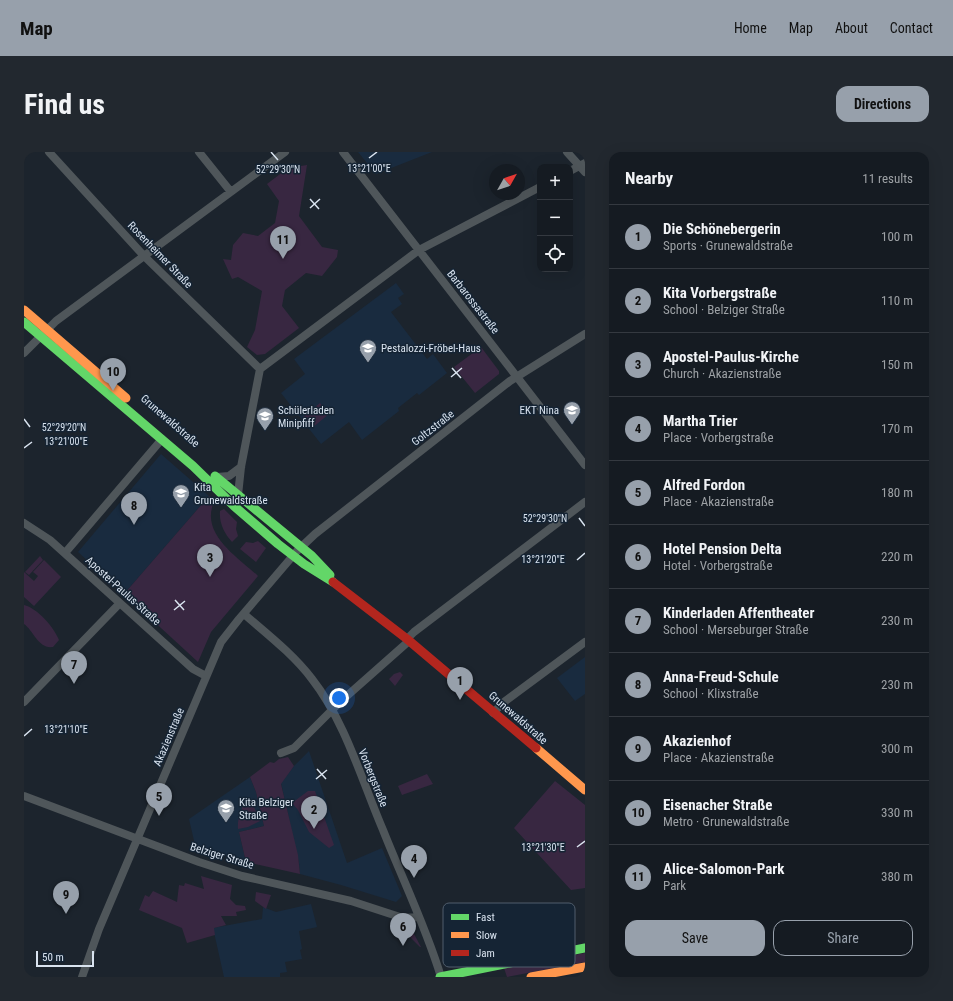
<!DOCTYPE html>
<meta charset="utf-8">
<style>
:root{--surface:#151b22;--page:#22282f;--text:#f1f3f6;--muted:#9da1a5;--line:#343940;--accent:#97a0ab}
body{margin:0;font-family:"Roboto Condensed",sans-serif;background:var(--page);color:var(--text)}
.controls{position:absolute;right:12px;top:12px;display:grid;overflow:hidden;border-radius:8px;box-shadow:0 4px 16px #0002}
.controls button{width:36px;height:36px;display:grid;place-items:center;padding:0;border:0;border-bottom:1px solid var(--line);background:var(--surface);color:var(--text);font:20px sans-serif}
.compass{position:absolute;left:465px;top:12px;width:36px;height:36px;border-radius:50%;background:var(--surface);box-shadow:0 4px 16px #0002;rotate:50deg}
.scale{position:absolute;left:12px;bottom:10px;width:58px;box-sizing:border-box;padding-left:4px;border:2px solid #d9e3ef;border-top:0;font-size:11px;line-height:14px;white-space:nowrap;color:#d9e3ef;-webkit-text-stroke:3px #152434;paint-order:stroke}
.you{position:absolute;left:315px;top:546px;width:14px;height:14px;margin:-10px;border:3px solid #fff;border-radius:50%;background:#1a73e8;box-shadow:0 0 0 6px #1a73e833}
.badge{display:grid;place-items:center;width:26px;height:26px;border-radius:50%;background:var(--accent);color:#111;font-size:13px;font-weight:700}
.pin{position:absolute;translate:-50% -33px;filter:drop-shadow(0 1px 2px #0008)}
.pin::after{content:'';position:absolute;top:21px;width:14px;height:12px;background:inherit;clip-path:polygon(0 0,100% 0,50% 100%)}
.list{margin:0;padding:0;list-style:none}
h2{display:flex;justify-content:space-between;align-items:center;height:52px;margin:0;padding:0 16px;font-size:17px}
h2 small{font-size:13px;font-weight:400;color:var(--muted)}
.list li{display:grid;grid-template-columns:26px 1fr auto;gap:12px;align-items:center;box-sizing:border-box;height:64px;padding:0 16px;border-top:1px solid var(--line)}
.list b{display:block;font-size:15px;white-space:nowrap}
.list p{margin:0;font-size:13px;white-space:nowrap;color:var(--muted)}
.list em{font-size:13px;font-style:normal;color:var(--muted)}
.actions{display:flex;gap:8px;padding:12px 16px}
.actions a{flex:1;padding:9px 0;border:1px solid var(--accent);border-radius:12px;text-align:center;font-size:14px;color:var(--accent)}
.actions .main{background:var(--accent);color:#111}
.icon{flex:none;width:22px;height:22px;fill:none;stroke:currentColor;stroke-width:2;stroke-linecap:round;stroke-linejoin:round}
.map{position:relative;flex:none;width:561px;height:825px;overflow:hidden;border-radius:12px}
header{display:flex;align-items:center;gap:24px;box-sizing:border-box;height:56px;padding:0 20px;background:var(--accent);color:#111}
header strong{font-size:19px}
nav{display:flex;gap:22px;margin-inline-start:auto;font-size:14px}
.intro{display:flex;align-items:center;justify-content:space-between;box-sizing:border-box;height:96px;padding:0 24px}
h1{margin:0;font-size:28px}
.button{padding:10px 18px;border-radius:12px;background:var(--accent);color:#111;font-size:14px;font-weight:700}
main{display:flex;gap:24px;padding:0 24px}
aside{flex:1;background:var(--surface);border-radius:12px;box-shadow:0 4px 16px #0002}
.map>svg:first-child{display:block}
.built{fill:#192b3f}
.green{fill:#382741}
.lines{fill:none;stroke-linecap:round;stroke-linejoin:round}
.street{stroke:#4f565a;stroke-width:8}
.fast{stroke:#63d668;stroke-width:9}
.slow{stroke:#ff974d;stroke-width:9}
.jam{stroke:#b3261e;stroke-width:9}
.ticks{fill:none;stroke:#d9e3ef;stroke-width:1.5}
.labels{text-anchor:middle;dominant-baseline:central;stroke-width:3;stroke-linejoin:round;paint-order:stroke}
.street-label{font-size:11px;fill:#d9e3ef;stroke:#152434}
.poi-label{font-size:11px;fill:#d9e3ef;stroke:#152434;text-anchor:start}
.key{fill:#152434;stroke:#505d6c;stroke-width:1}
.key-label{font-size:11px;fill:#d9e3ef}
.ticks-label{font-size:10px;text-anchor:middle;fill:#d9e3ef;stroke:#152434;stroke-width:3;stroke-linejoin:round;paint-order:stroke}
</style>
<header>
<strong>Map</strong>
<nav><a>Home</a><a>Map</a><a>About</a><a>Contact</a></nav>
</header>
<div class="intro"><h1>Find us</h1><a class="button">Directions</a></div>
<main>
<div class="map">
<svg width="561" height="825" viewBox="0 0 561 825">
<rect width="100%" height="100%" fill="#1c242d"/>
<path class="built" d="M334,0H408L352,22Z
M372,131L380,142L374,146L378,152L367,160L403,207L409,202L423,221L395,243L393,241L374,256L375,259L338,288L325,270L297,292L257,241L281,222L270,207Z
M137,302L185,344L100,442L54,400Z
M561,505V542L551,549L533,526Z
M285,599L323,711L358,696L378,744L372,750L317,733L276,722L275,711L257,631L270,614Z
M226,625L232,640L240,674L215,680L222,710L171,693L165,667Z
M287,752L293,775L275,779L278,797L276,798L278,807L261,810L263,820L256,821V825H200L189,776L238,767L239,755L252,760Z"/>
<path class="green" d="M283,13L275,64L298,95L314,98L313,105L298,124L282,121L261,138L258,154L275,176L241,202L233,203L223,195L231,178L238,139L214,125L208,127L199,107L207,108L209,93L219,81L234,84L251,71L255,49L243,32L264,16Z
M457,195L475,219V222L451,241L430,215Z
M296,251L305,262L288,276L279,265Z
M185,344L191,348C174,381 214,405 234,424L187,480L174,510L100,442Z
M200,357L213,370L212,377L214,384L208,390C200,381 195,371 196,359Z
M234,389L242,396L232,410L216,397L222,390L229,391Z
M16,404L19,408L5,423L1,420Z
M20,408L37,425L10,454L0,445V420L10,429L14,424L9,420Z
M0,453C13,456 30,475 35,488L29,495C14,497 10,479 0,472Z
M376,520L379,523L371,534L365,527L370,522Z
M264,605L270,614L257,632L274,703L276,722L222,710L215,680L240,674L232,640L226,625L246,610L250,611L255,607Z
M403,622L409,632L378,643L374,634Z
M531,629L561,653V736L547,738L490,676Z
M284,639H291L310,693L305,696L285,680L274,658L268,651Z
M224,647L230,655L236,669L224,675L214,677C213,668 217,654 224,647Z
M177,724L208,733L206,747L212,753L221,754L222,758L212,760L213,764H197L202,773L190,776L191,783L163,791L158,776L115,758L121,743L125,745L129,739L153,750L155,733L160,734L161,731L180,737Z
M232,740L247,743L242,757L231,749Z
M383,769L397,795H396L381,780Z
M561,801V810L483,825L480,816Z"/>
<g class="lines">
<path class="street" d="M25,0L120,104L236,217
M175,0L207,40
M319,0L561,313
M543,0L561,20
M546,19L561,11
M0,201L32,169L261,0
M236,217L395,98L516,35
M193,325L205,324L217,315
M214,343L217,315L236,217
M0,371L26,388L169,517L182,524
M41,401L138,287
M220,462C243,482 269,502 288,527C321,569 338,629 359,678C378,726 402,775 417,825
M383,487L390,480L561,350
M0,550L96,451
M469,561L480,550L561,490
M257,601L270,596L316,550L385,489
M0,644L175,710L218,724L327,749L379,766L394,765
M58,825L75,777L197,490L215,467L273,399L291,382L486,229L561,182"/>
<path class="fast" d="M0,170L169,314L210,354L254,392L280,412L309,430
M191,324L288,404L306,423
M416,825L561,796"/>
<path class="slow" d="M0,158L102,246
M512,596L561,638
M507,825L561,815"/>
<path class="jam" d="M309,430L383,487L512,596"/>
</g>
<path class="ticks" d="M247,0L254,8M345,6L353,0M286,47L295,57M286,56L296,47M428,216L437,226M427,225L438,216M0,267L6,275M0,296L8,290M555,366L561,374M553,408L561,401M151,448L160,458M150,458L161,449M0,584L8,577M293,617L302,627M292,627L303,618M553,695L561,689"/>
<defs>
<g id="school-pin" transform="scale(0.9)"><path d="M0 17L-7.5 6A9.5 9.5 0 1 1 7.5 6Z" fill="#97a0ab" stroke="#152434"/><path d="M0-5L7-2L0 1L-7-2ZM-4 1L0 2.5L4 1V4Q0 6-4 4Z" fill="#fff"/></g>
</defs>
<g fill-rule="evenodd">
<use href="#school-pin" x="344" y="196"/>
<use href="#school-pin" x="548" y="258"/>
<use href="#school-pin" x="241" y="264"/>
<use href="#school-pin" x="157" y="341"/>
<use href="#school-pin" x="202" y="656"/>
</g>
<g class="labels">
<g class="street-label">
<text transform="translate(136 103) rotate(46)">Rosenheimer Straße</text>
<text transform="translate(449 150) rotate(52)">Barbarossastraße</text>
<text transform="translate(146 269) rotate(41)">Grunewaldstraße</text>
<text transform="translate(409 276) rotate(-38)">Goltzstraße</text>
<text transform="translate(99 439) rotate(42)">Apostel-Paulus-Straße</text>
<text transform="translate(494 566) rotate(41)">Grunewaldstraße</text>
<text transform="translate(145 585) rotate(-67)">Akazienstraße</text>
<text transform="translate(349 626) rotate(68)">Vorbergstraße</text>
<text transform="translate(198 704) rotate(17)">Belziger Straße</text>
</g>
<g class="poi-label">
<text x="357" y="196">Pestalozzi-Fröbel-Haus</text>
<text x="254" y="258">Schülerladen<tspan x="254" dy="13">Minipfiff</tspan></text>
<text x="535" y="258" text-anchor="end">EKT Nina</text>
<text x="170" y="335">Kita<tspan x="170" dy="13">Grunewaldstraße</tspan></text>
<text x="215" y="650">Kita Belziger<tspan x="215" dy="13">Straße</tspan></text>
</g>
</g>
<rect x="419" y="751" width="132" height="64" rx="6" class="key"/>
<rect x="427" y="762" width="18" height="6" fill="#63d668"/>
<rect x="427" y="780" width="18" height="6" fill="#ff974d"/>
<rect x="427" y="798" width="18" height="6" fill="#b3261e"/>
<g class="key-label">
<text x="452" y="769">Fast</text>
<text x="452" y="787">Slow</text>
<text x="452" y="805">Jam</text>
</g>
<g class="ticks-label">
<text x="345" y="20">13°21'00"E</text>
<text x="254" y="21">52°29'30"N</text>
<text x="40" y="279">52°29'20"N</text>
<text x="42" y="293">13°21'00"E</text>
<text x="521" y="370">52°29'30"N</text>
<text x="519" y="411">13°21'20"E</text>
<text x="42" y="581">13°21'10"E</text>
<text x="519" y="699">13°21'30"E</text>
</g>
</svg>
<div class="controls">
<button>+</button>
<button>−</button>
<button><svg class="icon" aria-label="locate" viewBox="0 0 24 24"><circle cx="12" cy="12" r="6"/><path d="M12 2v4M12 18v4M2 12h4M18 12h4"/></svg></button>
</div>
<svg class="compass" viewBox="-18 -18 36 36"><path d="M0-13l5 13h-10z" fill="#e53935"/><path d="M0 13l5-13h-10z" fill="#9da1a5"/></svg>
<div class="scale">50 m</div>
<div class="you"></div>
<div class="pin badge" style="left:436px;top:548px">1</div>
<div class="pin badge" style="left:290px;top:677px">2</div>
<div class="pin badge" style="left:186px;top:425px">3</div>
<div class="pin badge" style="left:390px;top:726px">4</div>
<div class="pin badge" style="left:135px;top:664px">5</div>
<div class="pin badge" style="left:379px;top:794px">6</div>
<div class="pin badge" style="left:50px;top:532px">7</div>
<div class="pin badge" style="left:110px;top:373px">8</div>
<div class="pin badge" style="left:42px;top:762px">9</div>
<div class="pin badge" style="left:89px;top:239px">10</div>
<div class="pin badge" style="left:259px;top:107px">11</div>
</div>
<aside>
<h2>Nearby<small>11 results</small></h2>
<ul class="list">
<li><span class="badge">1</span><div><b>Die Schönebergerin</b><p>Sports · Grunewaldstraße</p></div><em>100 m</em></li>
<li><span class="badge">2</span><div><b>Kita Vorbergstraße</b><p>School · Belziger Straße</p></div><em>110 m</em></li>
<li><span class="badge">3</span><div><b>Apostel-Paulus-Kirche</b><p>Church · Akazienstraße</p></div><em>150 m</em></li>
<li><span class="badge">4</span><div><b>Martha Trier</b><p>Place · Vorbergstraße</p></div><em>170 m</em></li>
<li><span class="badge">5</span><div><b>Alfred Fordon</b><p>Place · Akazienstraße</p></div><em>180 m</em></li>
<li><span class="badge">6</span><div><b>Hotel Pension Delta</b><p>Hotel · Vorbergstraße</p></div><em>220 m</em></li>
<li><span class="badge">7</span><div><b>Kinderladen Affentheater</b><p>School · Merseburger Straße</p></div><em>230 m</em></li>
<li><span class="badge">8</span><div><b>Anna-Freud-Schule</b><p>School · Klixstraße</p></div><em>230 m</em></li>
<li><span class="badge">9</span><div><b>Akazienhof</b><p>Place · Akazienstraße</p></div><em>300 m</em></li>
<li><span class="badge">10</span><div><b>Eisenacher Straße</b><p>Metro · Grunewaldstraße</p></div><em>330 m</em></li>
<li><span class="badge">11</span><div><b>Alice-Salomon-Park</b><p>Park</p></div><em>380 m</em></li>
</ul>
<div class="actions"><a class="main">Save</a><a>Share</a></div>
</aside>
</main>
